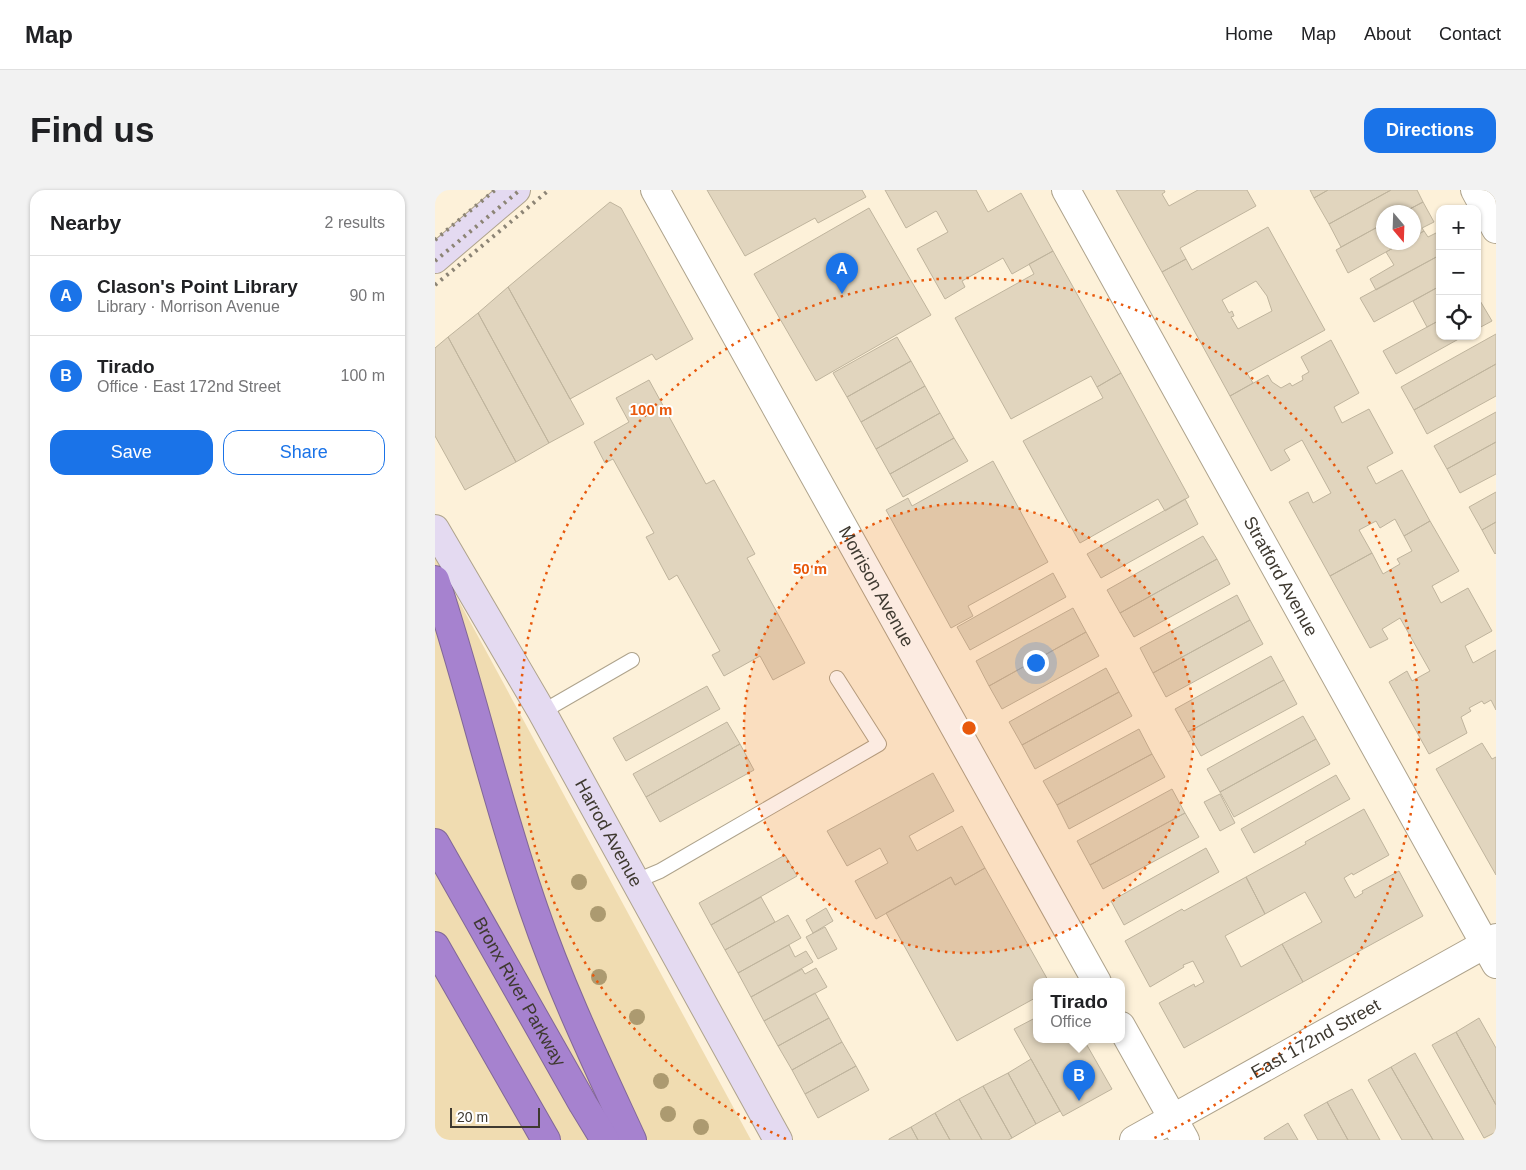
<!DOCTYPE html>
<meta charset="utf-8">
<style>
:root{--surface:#fff;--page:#f2f2f2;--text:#202124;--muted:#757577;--line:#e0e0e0;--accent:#1a73e8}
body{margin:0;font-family:Helvetica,sans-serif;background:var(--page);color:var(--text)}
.controls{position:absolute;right:15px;top:15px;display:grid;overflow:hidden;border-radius:10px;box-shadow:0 1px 4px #0004}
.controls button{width:45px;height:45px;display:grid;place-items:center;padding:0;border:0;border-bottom:1px solid var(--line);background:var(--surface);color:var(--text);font:25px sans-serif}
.compass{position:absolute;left:941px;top:15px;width:45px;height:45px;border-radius:50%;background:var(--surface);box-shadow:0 1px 4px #0004;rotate:161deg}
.scale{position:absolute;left:15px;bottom:12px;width:90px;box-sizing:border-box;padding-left:5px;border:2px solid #3e3930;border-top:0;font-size:14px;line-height:18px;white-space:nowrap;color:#3e3930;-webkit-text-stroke:4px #fff;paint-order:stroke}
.you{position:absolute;left:600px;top:472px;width:18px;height:18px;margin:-12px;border:4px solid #fff;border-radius:50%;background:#1a73e8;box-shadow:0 0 0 8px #1a73e833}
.badge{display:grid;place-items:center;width:32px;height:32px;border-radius:50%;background:var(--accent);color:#fff;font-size:16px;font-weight:700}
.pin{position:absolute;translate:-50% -41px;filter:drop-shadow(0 1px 2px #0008)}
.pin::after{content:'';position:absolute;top:26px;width:18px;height:15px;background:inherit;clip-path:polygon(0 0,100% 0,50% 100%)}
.popup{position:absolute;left:598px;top:788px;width:92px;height:65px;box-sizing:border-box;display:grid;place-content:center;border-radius:10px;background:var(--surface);filter:drop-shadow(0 1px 4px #0005);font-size:16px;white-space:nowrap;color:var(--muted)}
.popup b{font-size:19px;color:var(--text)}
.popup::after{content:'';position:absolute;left:50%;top:100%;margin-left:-10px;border:10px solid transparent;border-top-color:var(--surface)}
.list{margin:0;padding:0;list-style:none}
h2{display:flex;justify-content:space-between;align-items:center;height:65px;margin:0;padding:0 20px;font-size:21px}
h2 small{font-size:16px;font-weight:400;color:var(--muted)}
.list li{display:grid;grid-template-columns:32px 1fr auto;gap:15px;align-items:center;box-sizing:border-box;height:80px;padding:0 20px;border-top:1px solid var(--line)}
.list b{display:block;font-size:19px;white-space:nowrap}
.list p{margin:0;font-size:16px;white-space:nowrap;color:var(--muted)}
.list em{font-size:16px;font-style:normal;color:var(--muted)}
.actions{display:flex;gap:10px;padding:15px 20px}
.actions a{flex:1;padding:11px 0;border:1px solid var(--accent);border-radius:15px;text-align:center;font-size:18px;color:var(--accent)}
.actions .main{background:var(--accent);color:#fff}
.icon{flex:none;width:28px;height:28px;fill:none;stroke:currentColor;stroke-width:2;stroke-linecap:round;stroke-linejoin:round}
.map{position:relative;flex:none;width:1061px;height:950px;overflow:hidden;border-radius:15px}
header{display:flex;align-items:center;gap:30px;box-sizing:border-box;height:70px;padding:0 25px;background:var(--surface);border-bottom:1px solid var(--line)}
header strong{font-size:24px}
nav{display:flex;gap:28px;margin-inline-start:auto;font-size:18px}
.intro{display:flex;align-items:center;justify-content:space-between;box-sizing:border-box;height:120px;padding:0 30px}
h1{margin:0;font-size:35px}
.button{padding:12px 22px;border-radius:15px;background:var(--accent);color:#fff;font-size:18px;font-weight:700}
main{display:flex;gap:30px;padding:0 30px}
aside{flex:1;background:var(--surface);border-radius:15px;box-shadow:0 1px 4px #0004}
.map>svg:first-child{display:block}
.green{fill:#f0dcb1}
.building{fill:#e1d5be;stroke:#bfb49d;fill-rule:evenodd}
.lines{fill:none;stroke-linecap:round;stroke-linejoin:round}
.service-casing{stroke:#aea38c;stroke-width:16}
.minor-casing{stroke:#aea38c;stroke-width:30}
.tertiary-casing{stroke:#aea38c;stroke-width:30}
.secondary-casing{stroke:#aea38c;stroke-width:30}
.motorway-casing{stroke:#826897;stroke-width:30}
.service{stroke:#fff;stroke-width:14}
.minor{stroke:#fff;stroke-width:28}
.tertiary{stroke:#fff;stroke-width:28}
.secondary{stroke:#e4daf1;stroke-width:28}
.motorway{stroke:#a682cf;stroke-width:28}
.rail{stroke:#8c8475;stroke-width:4;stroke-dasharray:2.5 5;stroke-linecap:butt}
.tree{fill:#ac9a70}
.ring{fill:none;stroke:#e8590c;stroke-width:2.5;stroke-dasharray:2.5 5}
.labels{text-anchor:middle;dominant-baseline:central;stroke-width:4;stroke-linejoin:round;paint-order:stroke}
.street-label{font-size:18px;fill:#3e3930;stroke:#fff}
.centre{fill:#e8590c;stroke:#fff;stroke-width:2.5}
.ring-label{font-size:15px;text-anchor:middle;font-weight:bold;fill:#e8590c;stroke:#fff;stroke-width:4;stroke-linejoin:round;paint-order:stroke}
</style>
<header>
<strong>Map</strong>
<nav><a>Home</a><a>Map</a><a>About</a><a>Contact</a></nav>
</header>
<div class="intro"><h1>Find us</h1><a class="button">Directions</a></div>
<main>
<aside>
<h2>Nearby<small>2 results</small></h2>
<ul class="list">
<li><span class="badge">A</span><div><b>Clason's Point Library</b><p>Library · Morrison Avenue</p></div><em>90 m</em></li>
<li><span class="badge">B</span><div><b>Tirado</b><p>Office · East 172nd Street</p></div><em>100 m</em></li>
</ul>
<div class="actions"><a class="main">Save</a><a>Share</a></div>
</aside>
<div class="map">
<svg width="1061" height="950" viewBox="0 0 1061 950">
<rect width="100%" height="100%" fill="#fdf1d9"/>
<path class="green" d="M0,367L316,950H0Z"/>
<path class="building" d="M272,0H427L431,7L383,33L380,28L310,66Z
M450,0H541L553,22L586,3L618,61L577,84L568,68L527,91L530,97L510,109L482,59L513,42L502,22L501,21L471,38Z
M681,0H729L730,2L727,4L734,16L763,0H812L821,16L745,58L751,69L727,82Z
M875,0H893L879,8Z
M893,0H956L894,34L879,8Z
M956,0H982L988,12L969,22H948V34L906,57L894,34Z
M175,12L186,18L258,149L221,170L217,164L135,209L73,97Z
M988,12L999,32L987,38L989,41L978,47V22H969Z
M434,18L496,125L381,191L319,84Z
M948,34V52H969L913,83L901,60Z
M833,37L890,140L812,183L818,193L795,206L727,82L751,69L757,80ZM821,91L832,106L837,121L803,139L796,127L799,126L797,121L794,123L787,110Z
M989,41L993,47L1003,42L1005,46V65L941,100L935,89L959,75L951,62L969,52H978V47Z
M618,61L686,183L662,197L656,186L576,229L520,128L599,84L594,74Z
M1005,65V96L939,132L925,108Z
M1005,96V130L992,137L978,111Z
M73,97L149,234L114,253L43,123Z
M1044,109L1057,131L1042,139V110Z
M43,123L114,253L81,272L13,147Z
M1005,130V146H1029L961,184L948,161Z
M1061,144V174L979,220L966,197Z
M13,147L81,272L30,300L0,246V158Z
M462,147L476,171L412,207L398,183Z
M896,150L924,203L899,217L907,233L934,219L958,263L932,277L941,294L967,280L995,331L969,346L960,329L945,338L941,331L924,340L937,363L895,386L854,312L873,302L878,313L896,303L867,250L849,260L855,270L836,281L795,206L833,185L837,192L846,198L855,193L857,196L868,190L867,186L874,182L866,167Z
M476,171L490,196L426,232L412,207Z
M1061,174V206L992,244L979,220Z
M686,183L754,307L730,321L723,309L645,353L588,251L668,208L662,197Z
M214,190L271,294L279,290L320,364L312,368L370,473L338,490L325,466L289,486L277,465L285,461L242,385L234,390L211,347L219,343L178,269L170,273L159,252L194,232L181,208Z
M490,196L505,223L441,259L426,232Z
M1061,222V252L1012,279L999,256Z
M505,223L519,248L455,284L441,259Z
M519,248L533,271L468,307L455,284Z
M1061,252V284L1025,303L1012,279Z
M558,271L613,372L533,416L538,426L516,438L451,320L473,308L477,316Z
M1061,302V332L1047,340L1034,317Z
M750,309L763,334L666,388L652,364Z
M995,331L1024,381L997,396L1006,413L1033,398L1057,441L1030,456L1038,473L1061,460V520L1056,510L1049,514L1047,511L1034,518L1036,521L1026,527L1032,543L994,564L954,492L972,481L977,491L995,481L965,428L947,439L953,449L935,458L895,386L937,363L948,384L965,374L962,369L977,361L969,346Z
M1061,332V363L1060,364L1047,340Z
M768,346L782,369L685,423L672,400Z
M782,369L795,394L699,447L685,423Z
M618,383L631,407L535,460L522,437Z
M802,405L815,430L718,483L705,458Z
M638,418L651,442L554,496L541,471Z
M815,430L828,454L731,507L718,483Z
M651,442L664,466L567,519L554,496Z
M836,466L849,490L753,542L740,519Z
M671,478L684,502L587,555L574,532Z
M849,490L862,514L766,566L753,542Z
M272,496L285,519L191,571L178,548Z
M684,502L697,526L600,579L587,555Z
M868,526L881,549L785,602L772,579Z
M292,532L305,554L211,607L198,584Z
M704,539L717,564L622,615L608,591Z
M881,549L895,574L799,627L785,602Z
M1047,553L1057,569L1061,567V685L1001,579Z
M305,554L319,580L225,632L211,607Z
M717,564L730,587L634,639L622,615Z
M498,583L519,621L474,646L482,661L527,636L550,678L520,695L516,687L441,729L420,691L453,673L445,658L412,676L392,641Z
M901,585L915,609L819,663L806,639Z
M737,599L750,623L655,675L642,651Z
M785,604L800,633L785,641L769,612Z
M929,619L954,665L918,685L917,683L909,688L920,708L928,703L927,701L964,681L988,726L868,792L847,754L887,732L870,702L830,724L811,687L871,654L870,652Z
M750,623L764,647L668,699L655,675Z
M771,658L784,682L689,735L676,711Z
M350,665L362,686L276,735L264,713Z
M550,678L614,792H602V807L522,851L451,723L516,687L520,695Z
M811,687L830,724L790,746L798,761L806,777L847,754L868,792L749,858L724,813L759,794L760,797L769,792L758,771L748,775L749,777L715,797L690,751L747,719L749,721Z
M326,707L340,732L290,760L276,735Z
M391,718L398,731L378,743L371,730Z
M353,725L366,748L303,783L290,760Z
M390,737L402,759L383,769L371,747Z
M354,755L360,767L371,761L378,772L316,807L303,783Z
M381,778L392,797L329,831L316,807L367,779L370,784Z
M380,803L394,828L343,856L329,831Z
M602,827V850H649L677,899L628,926L579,839Z
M394,828L407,852L357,880L343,856Z
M1044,828L1061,858V915L1021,842Z
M1021,842L1061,915V942L1049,948L997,855Z
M407,852L421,876L370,904L357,880Z
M980,863L1029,950H998L956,877Z
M596,869L625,921L601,934L573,883Z
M421,876L434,900L383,928L370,904Z
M956,877L998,950H967L933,890Z
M573,883L601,934L577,948L548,896Z
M548,896L577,948L573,950H547L524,909Z
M917,899L945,950H913L892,912Z
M524,909L547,950H515L500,923Z
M892,912L913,950H883L869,925Z
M500,923L515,950H483L476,937Z
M853,933L863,950H830L829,948Z
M476,937L483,950H454V949Z"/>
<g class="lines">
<g class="service-casing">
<path id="service" d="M107,522L197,470
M201,691L225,681L444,554L402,488"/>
</g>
<g class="minor-casing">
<g id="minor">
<path id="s1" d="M220,0L662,792"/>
<path id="s2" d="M631,0L1061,774"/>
<path d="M1040,0L1061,39"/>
<path d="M686,836L750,950"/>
</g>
</g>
<g class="tertiary-casing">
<g id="tertiary">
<path id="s3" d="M699,950L1061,748"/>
</g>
</g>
<g class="secondary-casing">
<g id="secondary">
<path d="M0,69L81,0"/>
<path id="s4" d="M0,339L107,522L343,950"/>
</g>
</g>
<g class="motorway-casing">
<g id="motorway">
<path d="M0,390C36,499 61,611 99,720C126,799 162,874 197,950"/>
<path id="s5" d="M0,653L148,914L170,950"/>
<path d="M0,756L111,950"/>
</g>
</g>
<use href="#service" class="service"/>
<use href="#minor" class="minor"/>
<use href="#tertiary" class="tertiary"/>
<use href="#secondary" class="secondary"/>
<use href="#motorway" class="motorway"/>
<path class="rail" d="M0,50L60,0
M0,71L85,0
M0,95L114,0"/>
</g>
<g class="tree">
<circle cx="144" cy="692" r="8"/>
<circle cx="163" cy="724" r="8"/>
<circle cx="164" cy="787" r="8"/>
<circle cx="202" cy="827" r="8"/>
<circle cx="226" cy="891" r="8"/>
<circle cx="233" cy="924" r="8"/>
<circle cx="266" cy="937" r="8"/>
</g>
<circle cx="534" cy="538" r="225" fill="#e8590c" fill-opacity=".12"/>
<g class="ring">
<circle cx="534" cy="538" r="225"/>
<path d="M351 949A450 450 0 1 1 717 949"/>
</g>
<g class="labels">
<g class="street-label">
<text stroke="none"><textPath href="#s2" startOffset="442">Stratford Avenue</textPath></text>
<text stroke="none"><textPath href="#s1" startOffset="454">Morrison Avenue</textPath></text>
<text stroke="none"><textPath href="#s4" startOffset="350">Harrod Avenue</textPath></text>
<text stroke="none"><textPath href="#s5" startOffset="171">Bronx River Parkway</textPath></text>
<text stroke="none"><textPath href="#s3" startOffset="208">East 172nd Street</textPath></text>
</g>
</g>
<circle cx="534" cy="538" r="8" class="centre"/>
<g class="ring-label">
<text x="216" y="225">100 m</text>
<text x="375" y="384">50 m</text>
</g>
</svg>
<div class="controls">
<button>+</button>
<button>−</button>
<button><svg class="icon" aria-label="locate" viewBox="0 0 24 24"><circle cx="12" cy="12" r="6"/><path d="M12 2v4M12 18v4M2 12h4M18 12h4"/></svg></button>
</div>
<svg class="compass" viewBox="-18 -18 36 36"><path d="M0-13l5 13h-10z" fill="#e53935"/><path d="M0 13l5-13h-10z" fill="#757577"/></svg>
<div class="scale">20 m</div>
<div class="you"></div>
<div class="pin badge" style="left:407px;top:104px">A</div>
<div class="pin badge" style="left:644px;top:911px">B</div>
<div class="popup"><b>Tirado</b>Office</div>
</div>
</main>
